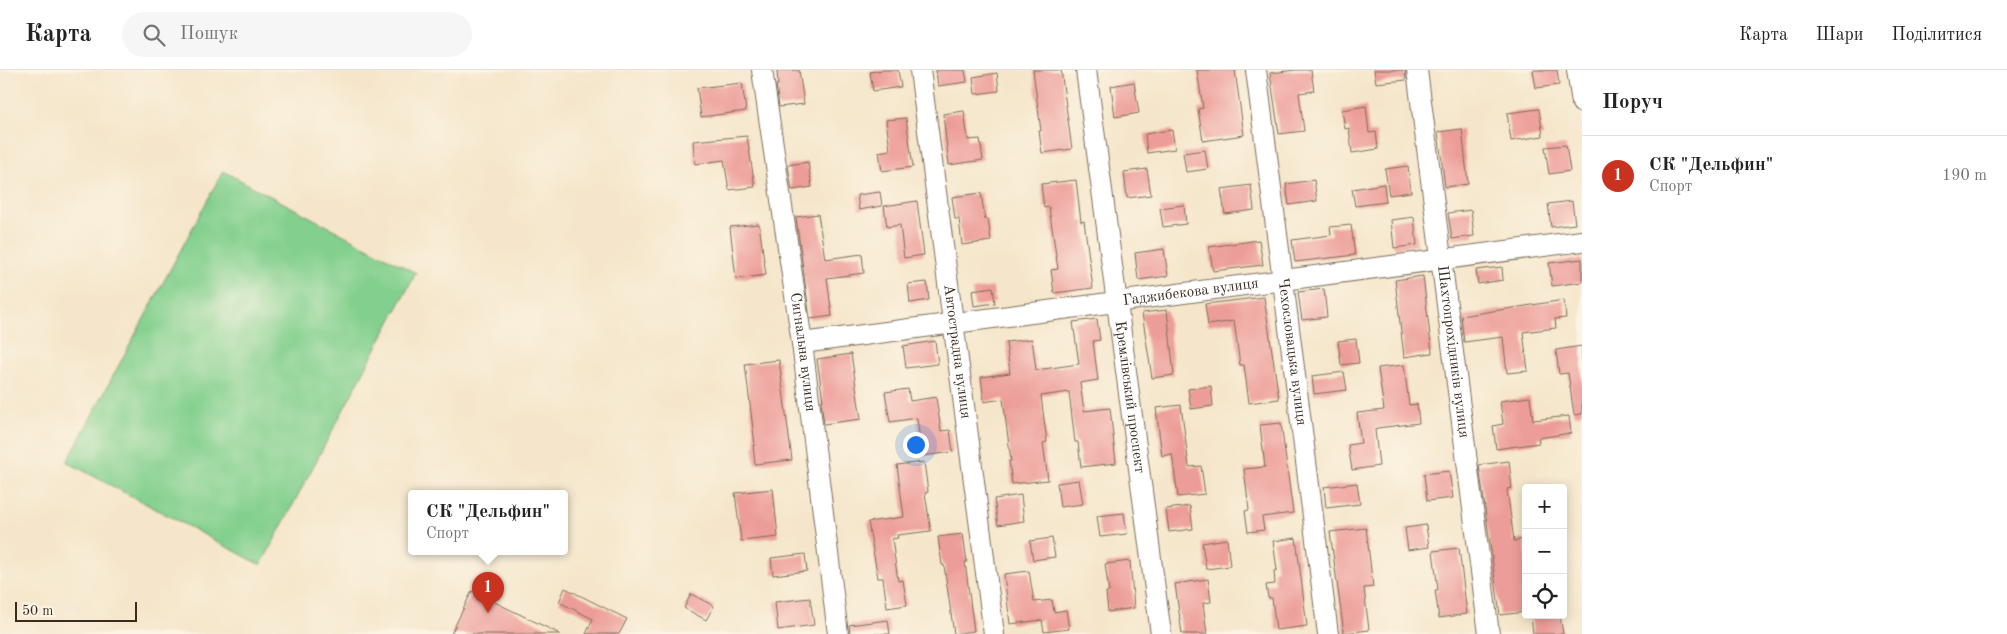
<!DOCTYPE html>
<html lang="uk">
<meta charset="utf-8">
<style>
:root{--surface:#fff;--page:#f6f6f6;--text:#222;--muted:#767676;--line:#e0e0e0;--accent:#c8321e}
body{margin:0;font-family:"Old Standard TT",serif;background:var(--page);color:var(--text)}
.controls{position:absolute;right:15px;bottom:15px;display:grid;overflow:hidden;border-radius:5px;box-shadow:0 2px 12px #0003}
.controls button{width:45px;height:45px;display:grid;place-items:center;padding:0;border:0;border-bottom:1px solid var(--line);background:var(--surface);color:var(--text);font:25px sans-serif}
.scale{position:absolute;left:15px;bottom:12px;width:122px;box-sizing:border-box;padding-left:5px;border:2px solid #3b2a1e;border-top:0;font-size:14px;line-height:18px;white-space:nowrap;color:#3b2a1e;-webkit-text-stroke:4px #fcf5e5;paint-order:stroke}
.you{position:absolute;left:915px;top:374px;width:18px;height:18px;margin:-12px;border:4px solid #fff;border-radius:50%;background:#1a73e8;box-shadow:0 0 0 8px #1a73e833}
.badge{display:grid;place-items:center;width:32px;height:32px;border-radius:50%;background:var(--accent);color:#fff;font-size:16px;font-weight:700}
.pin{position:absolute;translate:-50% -41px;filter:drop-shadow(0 1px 2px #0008)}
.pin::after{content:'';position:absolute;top:26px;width:18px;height:15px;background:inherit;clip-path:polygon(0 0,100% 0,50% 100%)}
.popup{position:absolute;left:408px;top:420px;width:160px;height:65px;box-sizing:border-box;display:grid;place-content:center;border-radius:5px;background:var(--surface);filter:drop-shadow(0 1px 4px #0005);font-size:16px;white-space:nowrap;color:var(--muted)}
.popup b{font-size:19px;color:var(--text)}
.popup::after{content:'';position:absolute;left:50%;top:100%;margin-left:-10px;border:10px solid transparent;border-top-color:var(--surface)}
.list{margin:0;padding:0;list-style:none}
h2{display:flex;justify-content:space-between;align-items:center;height:65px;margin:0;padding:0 20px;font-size:21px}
h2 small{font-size:16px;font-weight:400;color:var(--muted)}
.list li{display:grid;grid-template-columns:32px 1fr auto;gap:15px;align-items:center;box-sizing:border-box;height:80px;padding:0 20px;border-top:1px solid var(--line)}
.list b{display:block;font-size:19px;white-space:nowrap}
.list p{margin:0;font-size:16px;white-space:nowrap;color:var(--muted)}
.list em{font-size:16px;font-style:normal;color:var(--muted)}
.icon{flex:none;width:28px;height:28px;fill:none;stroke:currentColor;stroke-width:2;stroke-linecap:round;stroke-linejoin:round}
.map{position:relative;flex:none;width:1582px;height:564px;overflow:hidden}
header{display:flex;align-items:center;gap:30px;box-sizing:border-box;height:70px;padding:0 25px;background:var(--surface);border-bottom:1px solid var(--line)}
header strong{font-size:24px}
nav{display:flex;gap:28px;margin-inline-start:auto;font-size:18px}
.search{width:350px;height:45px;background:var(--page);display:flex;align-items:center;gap:12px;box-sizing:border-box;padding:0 18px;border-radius:28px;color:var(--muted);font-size:19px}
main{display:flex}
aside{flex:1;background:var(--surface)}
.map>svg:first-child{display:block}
.green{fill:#83d08e;stroke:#5f7d56}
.building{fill:#ed9d99}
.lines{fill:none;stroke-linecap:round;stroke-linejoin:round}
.minor-casing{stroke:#7c6c5b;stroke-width:22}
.minor{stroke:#fff;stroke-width:20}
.labels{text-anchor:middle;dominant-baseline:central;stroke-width:5;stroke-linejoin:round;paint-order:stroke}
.street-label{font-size:15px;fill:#3b2a1e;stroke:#fcf5e5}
</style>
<header>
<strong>Карта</strong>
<div class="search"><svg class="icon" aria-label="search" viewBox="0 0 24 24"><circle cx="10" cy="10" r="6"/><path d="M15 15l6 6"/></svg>Пошук</div>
<nav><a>Карта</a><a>Шари</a><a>Поділитися</a></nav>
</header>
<main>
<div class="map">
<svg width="1582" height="564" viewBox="0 0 1582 564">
<rect width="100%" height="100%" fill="#fcf5e5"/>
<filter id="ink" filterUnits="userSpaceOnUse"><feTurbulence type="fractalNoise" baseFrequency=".02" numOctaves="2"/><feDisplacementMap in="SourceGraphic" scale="10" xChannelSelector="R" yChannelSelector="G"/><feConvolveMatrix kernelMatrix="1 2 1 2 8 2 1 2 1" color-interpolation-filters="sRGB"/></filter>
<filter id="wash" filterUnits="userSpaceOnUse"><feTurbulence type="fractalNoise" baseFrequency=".0096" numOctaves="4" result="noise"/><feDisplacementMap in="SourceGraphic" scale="20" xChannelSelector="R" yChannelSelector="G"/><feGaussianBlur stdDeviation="1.12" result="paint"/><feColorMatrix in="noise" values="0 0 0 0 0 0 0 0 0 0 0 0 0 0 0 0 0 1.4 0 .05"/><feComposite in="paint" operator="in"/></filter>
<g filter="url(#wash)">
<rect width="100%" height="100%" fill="#f5e6cb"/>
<path class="green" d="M223,101L416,203L261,495L67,392Z"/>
<g id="blocks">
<path class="building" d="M777,0H799L804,34L779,37L776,15H778Z
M882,0H898L901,17L873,21L870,2Z
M936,0H965L967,12L938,16Z
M1033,0H1061L1072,79L1042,83L1039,61H1041Z
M1197,0H1235L1244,65L1203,71L1198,39L1203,38Z
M1296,0H1311L1314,21L1299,23L1304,61L1279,64L1270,3Z
M1374,0H1405L1406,10L1376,13Z
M1533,0H1557L1559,15L1536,18Z
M997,3L999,21L975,24L973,7Z
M1134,12L1139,43L1115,47L1111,16Z
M742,13L746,41L701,47L697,18Z
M1366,36L1369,63L1376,62L1378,79L1352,83L1349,58L1345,59L1342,40Z
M1539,39L1543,66L1511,71L1507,43Z
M964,41L968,70L980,69L983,90L949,95L943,44Z
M906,48L913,97L882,101L879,82L890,80L886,50Z
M1462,59L1468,114L1445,117L1438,62Z
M1172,60L1175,79L1147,83L1145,64Z
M747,66L755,117L729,120L724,90L695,94L693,71Z
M1566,75L1570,101L1549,104L1545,77Z
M1205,80L1208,99L1186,102L1183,83Z
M808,92L812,117L792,120L788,95Z
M1408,96L1411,122L1389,125L1385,99Z
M1147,99L1151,125L1127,128L1124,102Z
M1076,110L1081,152L1084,151L1093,218L1054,223L1051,200L1058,199L1049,137L1044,138L1041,114Z
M1314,110L1317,131L1289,135L1286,114Z
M1384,114L1386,132L1355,136L1352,119Z
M1251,115L1254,140L1225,144L1221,119Z
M880,122L882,136L859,140L857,125Z
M981,123L985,150L988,149L991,171L962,175L959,149H955L952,127Z
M917,131L924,185L904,188L900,155L887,157L884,136Z
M1572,131L1575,154L1551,157L1548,134Z
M1184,135L1186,154L1163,157L1160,138Z
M1471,140L1474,166L1452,169L1448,143Z
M818,144L825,189L862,184L864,203L827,208L832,246L810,249L796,147Z
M1414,147L1417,175L1394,178L1391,150Z
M759,154L766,205L736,209L730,157Z
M1351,155L1355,185L1295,192L1292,170L1331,165L1330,157Z
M1259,170L1263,195L1213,201L1209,177Z
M1164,179L1168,206L1138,210L1135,183Z
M1582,189V212L1552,216L1549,193Z
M1502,197L1503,210L1478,214L1476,200Z
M1423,206L1432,283L1404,287L1395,210Z
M927,212L929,230L910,233L908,214Z
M993,217L995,233L974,236L972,220Z
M1324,219L1327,247L1302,250L1298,222Z
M1264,227L1279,329L1249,333L1244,295H1240L1234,251L1208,255L1205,234Z
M1564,230L1566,248L1555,249L1556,258L1523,262L1528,301L1507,303L1503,267L1464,272L1461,246Z
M1167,240L1174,305L1152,308L1142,243Z
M1097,249L1100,270L1093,271L1098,310L1080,313L1084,341L1110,338L1116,393L1081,397L1078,372H1075L1069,322L1041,326L1047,372L1043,373L1048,410L1012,414L1009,391H1011L1003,329L984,332L981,307L1010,303L1006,272L1032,269L1036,300L1079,294L1073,252Z
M1356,269L1359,293L1341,295L1338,271Z
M935,271L938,294L906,298L903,276Z
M1582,276V344L1574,345L1568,303L1559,304L1556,280Z
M851,284L861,349L824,354L821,331H823L817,289Z
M779,290L792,390L755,394L753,375H755L745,294Z
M1404,295L1409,335L1417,334L1419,353L1377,358L1375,360L1379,396L1352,400L1348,375L1361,373L1357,343L1384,340L1378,298Z
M1344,302L1347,320L1314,324L1312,306Z
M1211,316L1213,336L1191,339L1188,319Z
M908,319L910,331L936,327L941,361L950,360L953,382L922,386L917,348L890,352L885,322Z
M1530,327L1533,350L1569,346L1571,363L1538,368L1539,373L1496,379L1493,356L1503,354L1500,331Z
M1181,335L1189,397L1201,396L1205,424L1178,427L1172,384L1162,386L1156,338Z
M1281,353L1293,443L1262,447L1264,460L1248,462L1245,441L1249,440L1244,399L1265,397L1260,355Z
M1509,391L1512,418L1507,419L1514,471L1524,469L1526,479V542L1500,545L1479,395Z
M924,392L928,422L925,423L931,461L897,465L898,468L892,469L898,511L903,510L907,535L887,538L883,508H878L868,452L904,447L897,395Z
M1449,401L1453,428L1427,431L1424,404Z
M1079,410L1083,434L1060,437L1057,413Z
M1357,413L1360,434L1326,438L1324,417Z
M773,419L778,467L741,471L735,423Z
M1021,425L1024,451L998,455L994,429Z
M1190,436L1193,459L1169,462L1166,439Z
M1124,443L1127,464L1100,467L1097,446Z
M1426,455L1429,477L1408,480L1405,458Z
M1366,458L1373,517L1364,518L1369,560L1344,563L1330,462Z
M963,464L967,492H965L974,561L954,564L944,495H942L938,467Z
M1052,468L1055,487L1033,490L1030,471Z
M1296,468L1307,556L1276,560L1272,528H1268L1266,515L1275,514L1274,501L1277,500L1273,471Z
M1227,469L1230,496L1206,499L1202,473Z
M1459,478L1467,544L1439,548L1435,520H1438L1433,481Z
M805,484L807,501L773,505L771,488Z
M1130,491L1134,538L1108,542L1106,522H1109L1105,494Z
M1029,501L1034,532L1052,530L1054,542L1066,540L1069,559L1044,562L1042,550L1010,554L1004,504Z
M1208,509L1211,532L1203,533L1207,564H1182L1175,514Z
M565,518L627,549L619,564H586L593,549L559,532Z
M472,521L560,564H451Z
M691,524L714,536L706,550L684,538Z
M810,528L814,555L778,560L775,532Z
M1531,545H1560L1563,564H1533Z
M888,550L890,564H850L849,555Z"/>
</g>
</g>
<g filter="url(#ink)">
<use href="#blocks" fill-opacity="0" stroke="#7c6c5b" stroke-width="1"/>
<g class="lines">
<g class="minor-casing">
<g id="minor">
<path id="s1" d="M762,0L802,273L838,564"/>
<path id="s2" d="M920,0L994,564"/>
<path id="s3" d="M1086,0L1161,564"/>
<path id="s4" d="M1256,0L1328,564"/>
<path id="s5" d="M1417,0L1489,564"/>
<path d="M1577,0L1582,33"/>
<path id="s6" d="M802,273L1582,171"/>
</g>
</g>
<use href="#minor" class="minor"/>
</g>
</g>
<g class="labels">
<g class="street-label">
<text stroke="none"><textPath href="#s6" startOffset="392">Гаджибекова вулиця</textPath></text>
<text stroke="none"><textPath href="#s1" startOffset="285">Сигнальна вулиця</textPath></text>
<text stroke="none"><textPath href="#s2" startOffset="284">Автострадна вулиця</textPath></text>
<text stroke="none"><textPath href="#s4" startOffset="284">Чехословацька вулиця</textPath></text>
<text stroke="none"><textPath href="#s5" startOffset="284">Шахтопрохідників вулиця</textPath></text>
<text stroke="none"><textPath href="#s3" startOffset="330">Кремлівський проспект</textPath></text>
</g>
</g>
</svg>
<div class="controls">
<button>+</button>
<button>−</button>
<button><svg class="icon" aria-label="locate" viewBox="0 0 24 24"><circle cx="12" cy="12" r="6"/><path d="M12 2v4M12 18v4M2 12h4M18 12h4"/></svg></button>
</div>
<div class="scale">50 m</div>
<div class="you"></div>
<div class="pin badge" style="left:488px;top:543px">1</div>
<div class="popup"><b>СК &quot;Дельфин&quot;</b>Спорт</div>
</div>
<aside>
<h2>Поруч<small></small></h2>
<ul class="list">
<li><span class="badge">1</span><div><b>СК &quot;Дельфин&quot;</b><p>Спорт</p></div><em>190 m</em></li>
</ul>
</aside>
</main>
